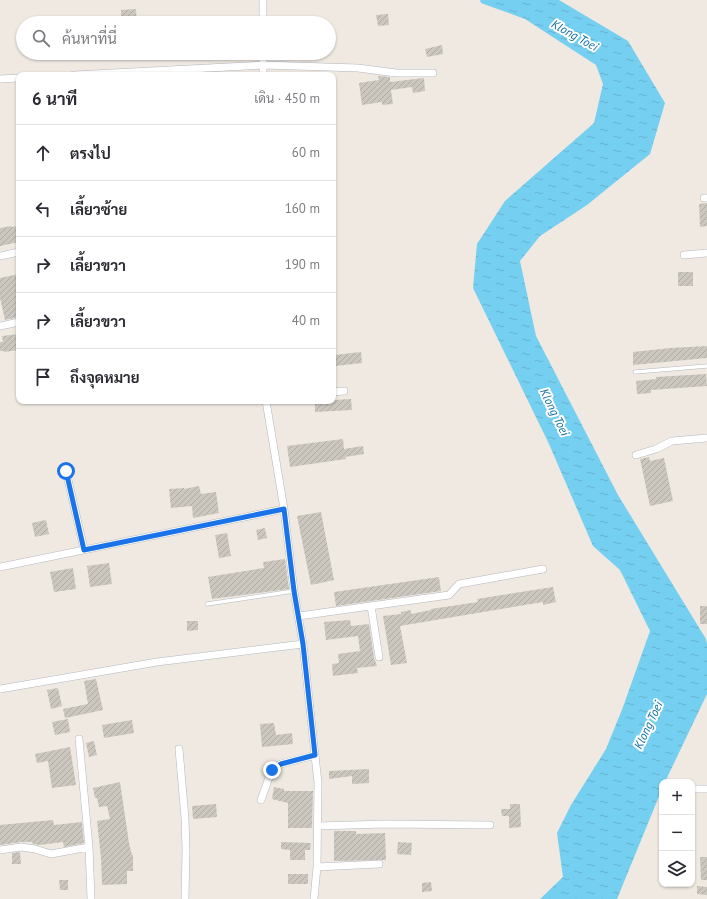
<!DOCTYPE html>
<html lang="th">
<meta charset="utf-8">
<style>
:root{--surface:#fff;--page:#f7f7f7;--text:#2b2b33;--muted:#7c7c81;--line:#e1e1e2}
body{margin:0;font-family:"PT Sans",Sarabun,sans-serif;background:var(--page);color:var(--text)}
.controls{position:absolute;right:12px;bottom:12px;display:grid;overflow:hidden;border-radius:8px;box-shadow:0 1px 3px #0004}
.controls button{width:36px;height:36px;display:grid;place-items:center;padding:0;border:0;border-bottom:1px solid var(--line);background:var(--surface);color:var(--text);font:20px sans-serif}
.stop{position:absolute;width:12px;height:12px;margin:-9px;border:3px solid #1a73e8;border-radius:50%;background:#fff}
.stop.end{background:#1a73e8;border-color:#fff;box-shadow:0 1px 4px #0008}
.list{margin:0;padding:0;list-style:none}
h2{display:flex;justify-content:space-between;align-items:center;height:52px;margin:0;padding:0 16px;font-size:17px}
h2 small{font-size:13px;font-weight:400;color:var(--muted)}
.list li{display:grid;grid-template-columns:26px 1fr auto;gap:12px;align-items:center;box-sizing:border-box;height:56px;padding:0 16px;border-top:1px solid var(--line)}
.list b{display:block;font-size:15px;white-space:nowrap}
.list em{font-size:13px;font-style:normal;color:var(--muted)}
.icon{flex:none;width:22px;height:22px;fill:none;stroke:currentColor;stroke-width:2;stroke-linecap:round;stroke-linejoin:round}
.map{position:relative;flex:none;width:707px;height:899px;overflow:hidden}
.search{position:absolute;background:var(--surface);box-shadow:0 1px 3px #0004;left:16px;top:16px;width:320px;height:44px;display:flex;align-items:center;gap:10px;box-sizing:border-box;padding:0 14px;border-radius:22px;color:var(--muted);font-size:15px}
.panel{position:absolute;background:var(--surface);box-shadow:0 1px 3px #0004;left:16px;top:72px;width:320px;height:332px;border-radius:8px}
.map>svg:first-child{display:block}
.water{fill:url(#water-ripples)}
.building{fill:url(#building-hatch)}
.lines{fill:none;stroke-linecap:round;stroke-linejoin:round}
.service-casing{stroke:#b4b7c1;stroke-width:4.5}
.minor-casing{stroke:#b4b7c1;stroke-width:8}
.service{stroke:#fff;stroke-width:3.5}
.minor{stroke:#fff;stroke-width:7}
.route{stroke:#1a73e8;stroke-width:5}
.labels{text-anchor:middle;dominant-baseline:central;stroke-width:4;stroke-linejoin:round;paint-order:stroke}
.water-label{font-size:12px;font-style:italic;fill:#0d6fa3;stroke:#fff}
</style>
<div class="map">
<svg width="707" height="899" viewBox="0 0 707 899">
<defs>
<pattern id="water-ripples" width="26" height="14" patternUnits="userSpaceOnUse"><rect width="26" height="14" fill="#75cff0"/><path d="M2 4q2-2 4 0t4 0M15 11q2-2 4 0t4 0" fill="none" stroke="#66b2ce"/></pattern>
<pattern id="building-hatch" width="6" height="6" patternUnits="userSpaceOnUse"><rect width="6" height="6" fill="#cbc7bf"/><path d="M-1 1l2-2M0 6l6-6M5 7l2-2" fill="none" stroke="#afaba4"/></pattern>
</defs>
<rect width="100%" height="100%" fill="#efe9e1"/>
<path class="water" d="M480,0H559L628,41L665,103L650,154L587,205L540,236L520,261L536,336L618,495L706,639L707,644V694L665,782H662V789L617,899H540L563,877L557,833L571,805L606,749L623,707L650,631L620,570L593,546L549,444L473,288L477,244L505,201L594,123L603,84L596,65L525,19L481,3Z"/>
<path class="building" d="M136,9L137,23H121V10Z
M388,14L389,25L378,26L376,15Z
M442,45L443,54L427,57L425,49Z
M279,53H314L315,60H280Z
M378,76L390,77V82L424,78L425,91L413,93L412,87L391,90L393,104L382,105V102L362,105L359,83L379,80Z
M707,203V226L700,227L699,204Z
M11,226V227L19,226V242L0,246V228Z
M678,272H693V286H678Z
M19,274V317L5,320L0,298V278Z
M19,334V350L4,352V351H0V342H3L2,336Z
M707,346V358L633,365V352L670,348Z
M361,352L362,363L335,366L334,355Z
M706,374L707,386L651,390V393L637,394L636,381L656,379V377Z
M351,399L352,410L315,412V401Z
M343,439L344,449L363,446L364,454L345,457L346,459L290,467L287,446Z
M649,457L650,461L664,458L673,501L650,506L640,459Z
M199,486L201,494L216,492L219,513L193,518L192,506L171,508L169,489L184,488V489Z
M321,512L334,580L311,585L297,516Z
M46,520L49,534L35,537L32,523Z
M265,528L267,538L258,540L256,530Z
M227,533L231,556L219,558L215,535Z
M285,559L289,589L212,599L208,577L264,568L263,562Z
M109,563L112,584L90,587L87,566Z
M73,568L76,589L54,592L50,572Z
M439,577L441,591L336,606L334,592Z
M553,587L556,602L543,605V602L400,626L407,663L391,665L383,616L401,614V612L411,610V614L431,610V609L478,602L477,599Z
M700,606H707V624H700Z
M350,620L351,626L369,624L374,658L377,666L357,668L358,673L333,676L332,664L339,663L338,654L360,651L358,636L326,640L324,622Z
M187,621H198V630L187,631Z
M96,679L103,710L65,718L63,709L88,704L84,681Z
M58,688L62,706L51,709L47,690Z
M68,719L70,732L55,735L52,722Z
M132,720L134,733L104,738L102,725Z
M274,723L276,735L292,733L293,744L262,747L260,724Z
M94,741L97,755L89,757L86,743Z
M70,747L76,785L52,788L48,761L37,763L35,754Z
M369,769V783L352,784V776L329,779V771Z
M120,782L129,843L132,855H133V871H127V884L102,885L101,858L97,821L110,819L107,806L99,807L97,798H95L93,788Z
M274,787L284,789V791H313L312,828H288V803L272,799Z
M216,804L217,817L193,819L192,806Z
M510,804H520L521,827L509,828V816H502L501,809H510Z
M53,820L54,825L82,822L84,843L64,847L63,842L40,845L33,844L32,842H21L0,845V825Z
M334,831H356V834L385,833L386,860L334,861Z
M281,842L311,843L310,850H305V860H290V850L281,849Z
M398,842L412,843L411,855L397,854Z
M20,852L21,864H12V853Z
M700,857H707V880H701Z
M288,874H308V884H288Z
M59,880H68V890H60Z
M431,882L432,891L422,892V883Z
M697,886L707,887V895L697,894Z"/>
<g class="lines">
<g class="service-casing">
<path id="service" d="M635,372L707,366
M207,604L294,591"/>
</g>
<g class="minor-casing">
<path id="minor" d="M263,0V23
M74,75L264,65L358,68L396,73H433
M263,75V53
M0,79L19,78
M704,198H707
M684,255L707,253
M0,256L19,252
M0,326L19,322
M333,392L344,391
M266,401L284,509L294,591L303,644L318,783L317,867L314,899
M636,455L656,449L672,441L707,438
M66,471L84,549
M0,567L284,509
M371,606L379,657
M299,616L449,595L459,584L543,569
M0,689L157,662L303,644
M79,739L89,847L91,899
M179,749L185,818L186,849L185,899
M692,789H707
M261,800L272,769L281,764L315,755
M318,826L385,824L490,825
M0,850L21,847L35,849L51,854L89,847
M317,867L379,864"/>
</g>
<use href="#service" class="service"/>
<use href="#minor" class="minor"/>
</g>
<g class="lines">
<path class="route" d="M66,471L84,550L284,509L294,591L303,644L315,755L281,764L272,770"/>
</g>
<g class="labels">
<g class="water-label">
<text transform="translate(575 35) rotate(29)">Klong Toei</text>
<text transform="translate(555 412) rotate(64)">Klong Toei</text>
<text transform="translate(648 725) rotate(-65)">Klong Toei</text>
</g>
</g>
</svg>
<div class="controls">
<button>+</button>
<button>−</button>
<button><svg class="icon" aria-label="layers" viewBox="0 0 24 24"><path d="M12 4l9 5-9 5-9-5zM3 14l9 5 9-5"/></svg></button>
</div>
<div class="stop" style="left:66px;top:471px"></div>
<div class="stop end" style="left:272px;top:770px"></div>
<div class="search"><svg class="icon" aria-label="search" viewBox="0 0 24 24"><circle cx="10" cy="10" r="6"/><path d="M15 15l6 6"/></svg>ค้นหาที่นี่</div>
<section class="panel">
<h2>6 นาที<small>เดิน · 450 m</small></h2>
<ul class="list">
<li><svg class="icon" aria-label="ahead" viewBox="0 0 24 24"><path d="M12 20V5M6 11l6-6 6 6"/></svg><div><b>ตรงไป</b></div><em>60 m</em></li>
<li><svg class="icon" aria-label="left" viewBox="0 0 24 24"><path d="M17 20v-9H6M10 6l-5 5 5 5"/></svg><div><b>เลี้ยวซ้าย</b></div><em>160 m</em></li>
<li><svg class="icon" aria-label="right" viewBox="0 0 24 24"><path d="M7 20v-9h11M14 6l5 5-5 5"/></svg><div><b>เลี้ยวขวา</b></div><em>190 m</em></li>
<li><svg class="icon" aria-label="right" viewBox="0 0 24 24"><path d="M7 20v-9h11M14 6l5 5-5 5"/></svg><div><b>เลี้ยวขวา</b></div><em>40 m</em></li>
<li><svg class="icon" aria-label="arrive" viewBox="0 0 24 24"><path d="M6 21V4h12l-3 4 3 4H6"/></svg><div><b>ถึงจุดหมาย</b></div></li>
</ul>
</section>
</div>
